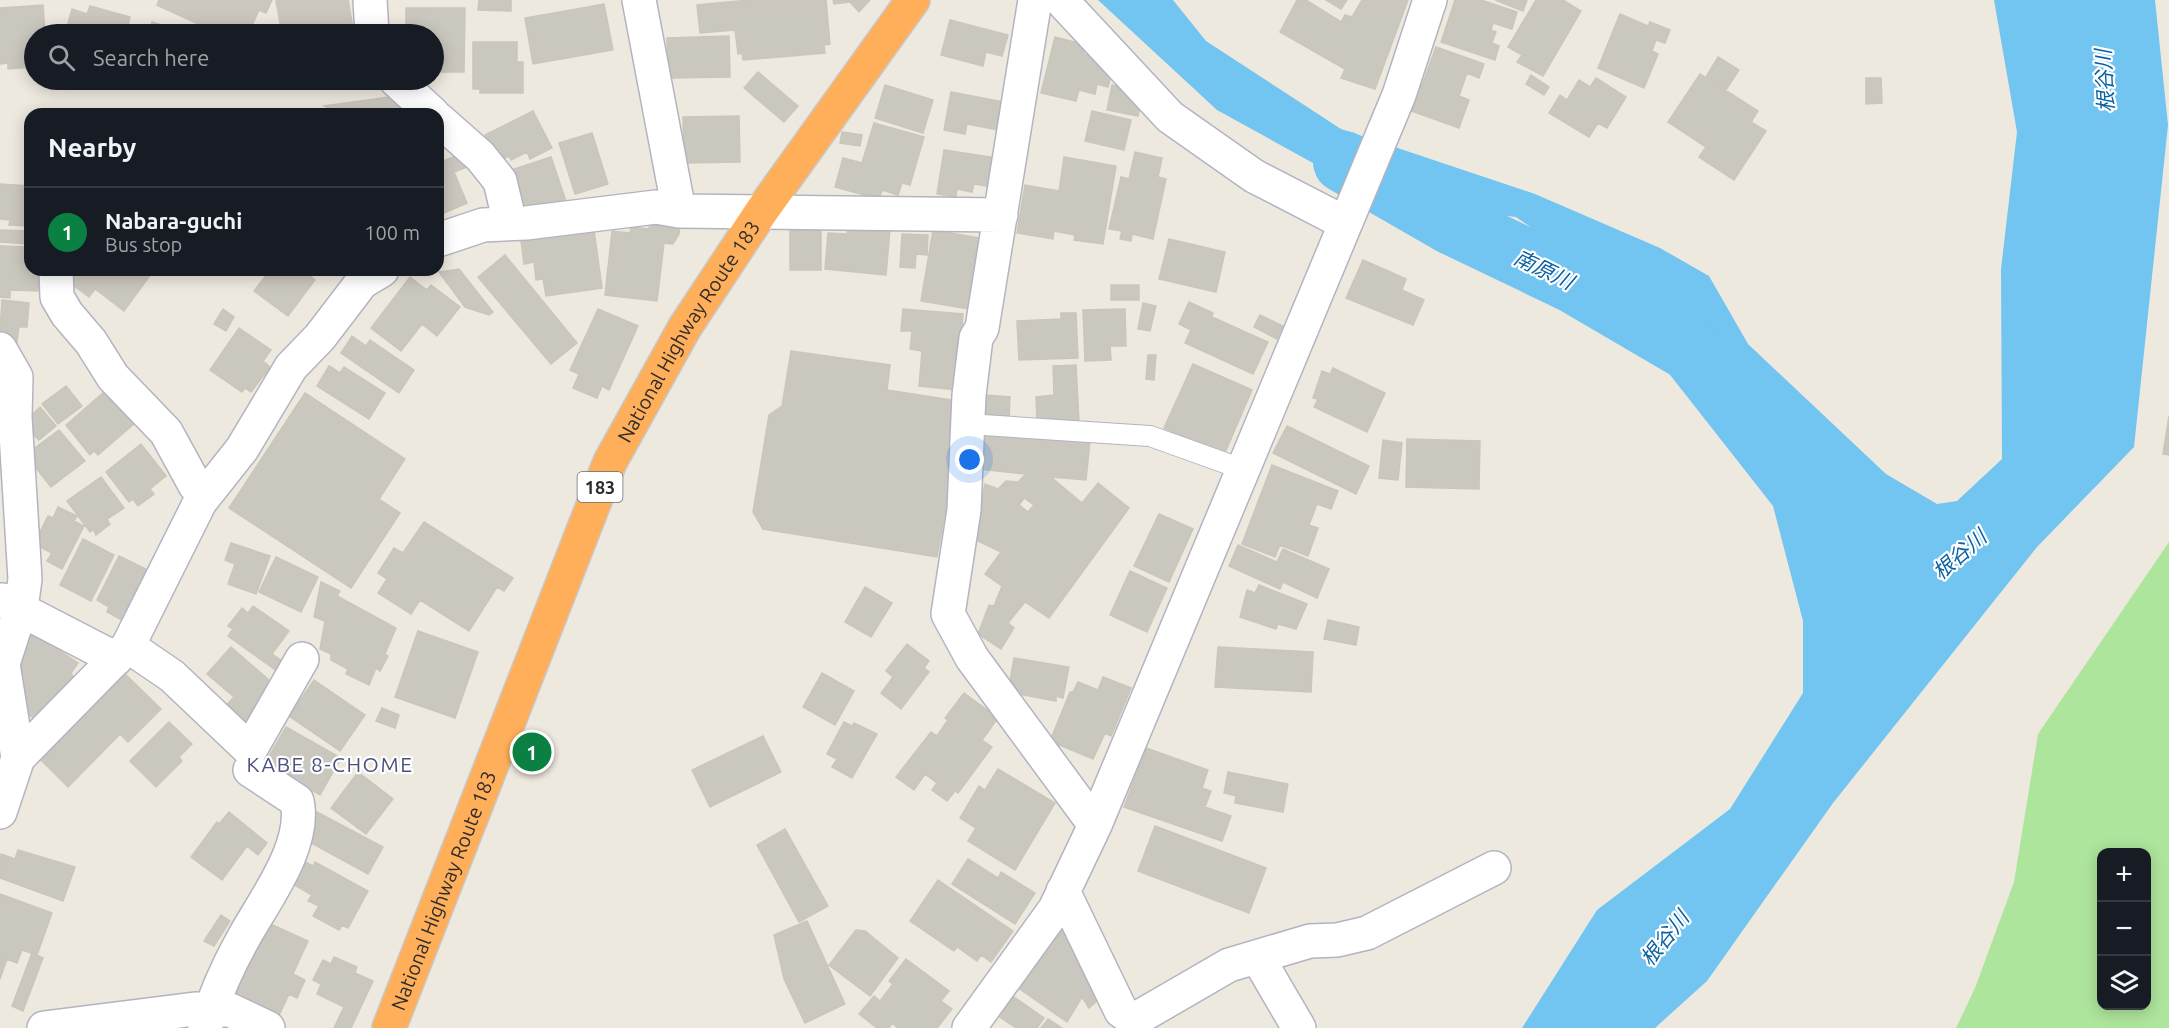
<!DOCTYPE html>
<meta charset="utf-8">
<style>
:root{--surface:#171b24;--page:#20242c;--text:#f1f3f6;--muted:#9ea1a6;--line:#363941;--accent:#0b8043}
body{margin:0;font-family:Ubuntu,"Noto Sans JP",sans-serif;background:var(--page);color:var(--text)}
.controls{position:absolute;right:18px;bottom:18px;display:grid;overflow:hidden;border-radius:12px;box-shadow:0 3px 15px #0003}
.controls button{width:54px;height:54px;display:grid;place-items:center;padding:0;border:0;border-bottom:2px solid var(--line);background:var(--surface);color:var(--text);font:30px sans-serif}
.you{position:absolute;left:970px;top:460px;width:21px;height:21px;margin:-15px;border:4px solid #fff;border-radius:50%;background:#1a73e8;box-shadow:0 0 0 9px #1a73e833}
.badge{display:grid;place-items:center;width:39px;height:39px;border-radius:50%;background:var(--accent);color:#fff;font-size:20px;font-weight:700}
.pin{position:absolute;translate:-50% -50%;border:3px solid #fff;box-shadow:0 2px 6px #0006}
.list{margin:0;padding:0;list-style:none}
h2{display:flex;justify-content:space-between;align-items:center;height:78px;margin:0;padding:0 24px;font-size:26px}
h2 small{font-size:20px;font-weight:400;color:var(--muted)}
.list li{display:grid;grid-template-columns:39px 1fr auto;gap:18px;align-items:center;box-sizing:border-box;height:90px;padding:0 24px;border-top:2px solid var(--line)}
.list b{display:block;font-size:22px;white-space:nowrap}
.list p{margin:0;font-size:20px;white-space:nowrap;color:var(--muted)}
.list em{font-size:20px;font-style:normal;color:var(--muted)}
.icon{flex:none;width:33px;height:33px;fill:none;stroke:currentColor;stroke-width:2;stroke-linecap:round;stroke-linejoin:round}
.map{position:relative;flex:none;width:2169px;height:1028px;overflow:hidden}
.search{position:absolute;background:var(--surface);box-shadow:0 3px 15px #0003;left:24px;top:24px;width:420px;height:66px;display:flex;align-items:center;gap:15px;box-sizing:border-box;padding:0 21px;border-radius:33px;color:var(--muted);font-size:22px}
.panel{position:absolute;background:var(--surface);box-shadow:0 3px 15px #0003;left:24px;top:108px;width:420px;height:168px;border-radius:18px}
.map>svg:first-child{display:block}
.green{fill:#aee59c;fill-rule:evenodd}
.water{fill:#72c4f1}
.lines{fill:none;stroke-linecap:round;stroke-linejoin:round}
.river{stroke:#72c4f1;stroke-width:62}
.building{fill:#cac7be;stroke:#cac6b9;stroke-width:1.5;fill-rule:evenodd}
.lane-casing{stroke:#b3b4c0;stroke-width:22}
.street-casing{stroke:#b3b4c0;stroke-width:36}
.highway-casing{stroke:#c8c8c8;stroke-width:36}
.lane{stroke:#fff;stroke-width:20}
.street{stroke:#fff;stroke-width:33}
.highway{stroke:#ffaf5a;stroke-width:33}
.labels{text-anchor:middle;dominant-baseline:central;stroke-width:4.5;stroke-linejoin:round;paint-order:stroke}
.shield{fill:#fff;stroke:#6c6c6c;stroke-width:1.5}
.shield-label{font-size:18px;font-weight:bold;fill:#2d2d2d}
.street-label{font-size:20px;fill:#2d2d2d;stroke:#fff}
.water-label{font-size:21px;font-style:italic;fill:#0b62a3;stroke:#fff}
.neighbourhood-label{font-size:21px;letter-spacing:1.5px;fill:#4c517f;stroke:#fff}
</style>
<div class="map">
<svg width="2169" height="1028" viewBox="0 0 2169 1028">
<rect width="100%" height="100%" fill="#eee9df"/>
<path class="green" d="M2169,542V1028H1956L1975,988L2014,882L2038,734ZM2102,852H2146V1006H2102Z"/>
<path class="water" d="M1098,0H1173L1206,41L1341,129L1535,194L1660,248L1709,276L1748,344L1886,474L1937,504L1957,501L2002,459L2001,269L2017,132L1994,0H2155L2168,125L2134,447L2037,547L1833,803L1707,981L1655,1028H1522L1597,910L1730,809L1803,693V621L1773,506L1656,357L1591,269L1516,217L1380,200L1217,110Z"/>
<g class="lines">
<path class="river" d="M1344,162L1450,223L1573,282L1696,354"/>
</g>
<path class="building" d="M159,0H272L266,13L259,10L248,34H220L157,5Z
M285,0H348L354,34H282L276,1Z
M479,0H511V11L478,10Z
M749,0H826L830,44L824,45L825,53L743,60L742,53L738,54L735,30L700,33L697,5Z
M833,0H870L859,12L850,2L834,4Z
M1297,0H1306L1341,22L1345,15L1352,17L1362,0H1408L1375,89L1341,78L1345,69L1280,32Z
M1326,0H1347L1341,9Z
M1455,0H1481L1517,12L1512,29L1493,23L1491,30L1496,32L1492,43L1499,46L1495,60L1441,42Z
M1495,0H1527L1523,11Z
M1536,0H1563L1581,11L1543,76L1517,62L1522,55L1508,47Z
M604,4L613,50L533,64L525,18Z
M43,5L45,34H34V67L8,69V63L0,64V8Z
M90,6L130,17L128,25L149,32L152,22L189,34H65L72,9L87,14Z
M406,8H465L464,72H434V34H406Z
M1620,14L1648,26L1650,22L1670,30L1665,43L1656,40L1652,51L1658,54L1644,88L1598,68Z
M950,20L1008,35L1002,56L986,52L983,66L941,55Z
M729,36L730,77L668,78L667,38Z
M1055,37L1086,45L1084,54L1104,58L1101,69L1112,71L1108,87L1097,84L1095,94L1079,90L1076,101L1041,93Z
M473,42H517V62H523V93H480V89H473Z
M1436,47L1484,64L1479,78L1467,73L1459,96L1469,100L1459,128L1406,109L1416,83L1422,85Z
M1718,57L1739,70L1726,90L1706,77Z
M758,72L798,106L784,122L744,88Z
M1700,74L1758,111L1751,122L1766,131L1734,180L1699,157L1706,147L1668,122Z
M1531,75L1549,87L1544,95L1526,84Z
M1596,78L1626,97L1607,128L1598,123L1589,137L1549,113L1560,95L1567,100L1579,80L1590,87Z
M1866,78H1881L1882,103L1866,104Z
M158,80H190L187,88Z
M885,85L933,100L923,133L875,118Z
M1112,85L1135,89L1142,96L1138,116L1107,110Z
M951,92L1004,102L999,130L967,124L965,134L944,130Z
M404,95L418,114H341L324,106Z
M533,111L552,148L530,159L527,152L511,160L509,156L501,160L485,135Z
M1092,111L1131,120L1124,150L1085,141Z
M739,116L740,162L684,163L683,117Z
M874,123L924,137L910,185L902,183L898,195L882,190L879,199L835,187L843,158L862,163Z
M842,132L862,135L860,146L840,143Z
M592,133L608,184L575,194L559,143Z
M944,150L996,158L992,187L974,184L972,192L957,189L956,197L937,194Z
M1135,152L1162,158L1158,177L1166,179L1153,239L1132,234L1131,241L1120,239L1122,231L1109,229L1121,177L1129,179Z
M461,154L467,167L454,172L467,203L444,213L441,207L438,208V163Z
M551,157L566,201L523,215L508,171Z
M1064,157L1116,166L1103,244L1074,240L1075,235L1054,231L1053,239L1017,233L1025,185L1059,191Z
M0,184L30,186V226L9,225L10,220L0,219Z
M650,222L680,225L679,234L673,244L664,243L657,301L605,295L612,231L630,233L631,227L649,229Z
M848,225L890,229L886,275L825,269L828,233L847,234Z
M790,229H821V270H790Z
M0,230L30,231V244L0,242Z
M594,230L602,288L546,296L543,279L536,280L534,262L524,264L521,240Z
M933,230L986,239L974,310L921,301Z
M902,234L928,235L927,255L916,254L915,268L900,267Z
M1169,239L1225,252L1216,292L1159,279Z
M0,246L30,247V270H39L38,291L10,290V298L0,297Z
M505,255L577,343L551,364L478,277Z
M1363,260L1406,279L1402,290L1424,300L1413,325L1346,298Z
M459,269L493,312L489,315L465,307L439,272Z
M66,270H140L149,277L124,311L95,289L89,297L61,276Z
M270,270H302L315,280L288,316L254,291Z
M410,277L427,290L431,285L460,307L437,336L422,324L401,351L371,328Z
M1111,285H1139V300H1111Z
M2,300L29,303L27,327H19L17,342L3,341L4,331H0Z
M1189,302L1213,313L1212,317L1268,342L1253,374L1185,343L1191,330L1179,324Z
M1143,303L1156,306L1150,331L1138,329Z
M223,309L234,317L226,331L214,324Z
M598,309L638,326L609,390L602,386L597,398L573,388L579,374L570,370Z
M903,309L963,314L957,390L919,386L922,351L910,349L912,331H901Z
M1125,309L1126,346H1110L1111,360L1085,361L1083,310Z
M1061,313H1076L1078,358L1019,360L1017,321L1061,319Z
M1260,315L1283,326L1277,339L1254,327Z
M239,328L271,350L263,361L270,367L251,392L245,388L242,392L210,370Z
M352,336L366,346L370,340L414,370L399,393L341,353Z
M791,351L890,365L887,390L965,402L937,557L763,529L753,512L769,415L782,406Z
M1148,355H1156L1154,380L1146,379Z
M1193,364L1252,390L1224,455L1164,428Z
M1076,365L1079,421L1037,423L1036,397L1054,395L1053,366Z
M329,366L340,373L344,367L385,393L369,419L317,386Z
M1333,368L1385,393L1367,432L1314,407L1318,399L1313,398L1322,371L1330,374Z
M66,386L82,406L58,424L42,404Z
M104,392L110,398L116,393L136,422L98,455L94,451L90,455L66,425Z
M305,393L405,459L379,499L400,513L351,588L229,508Z
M986,395L1010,397L1009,421L985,419Z
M40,407L56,426L39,440L22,424Z
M2169,416V455L2163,454Z
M1287,426L1369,466L1356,494L1273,453Z
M59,430L85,461L51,487L32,463L35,461L28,453Z
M983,431L1090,441L1086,480L1051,477L1082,503L1098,483L1129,508L1049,618L1025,602L1008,623L1014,628L1001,649L978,634L989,605L994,606L1002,586L985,574L1001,552L974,539L985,484L998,489L1006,481L1018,482L1026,474L979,469ZM1024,498L1034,505L1028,512L1019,505Z
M1407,439L1480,441L1479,489L1406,487Z
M1383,440L1402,443L1398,480L1379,478Z
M141,444L166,476L150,489L154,494L138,506L133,499L129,502L106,472Z
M1272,465L1338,491L1331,509L1317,504L1309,525L1318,528L1308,556L1280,545L1275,557L1242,544Z
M101,477L124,508L107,519L110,524L96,535L93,529L90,532L67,501Z
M58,507L77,516L74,521L84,526L62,569L47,561L52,553L34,544L48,516L53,518Z
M1159,514L1193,529L1169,582L1134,566Z
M424,522L513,578L504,591L497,587L469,631L420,600L411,614L378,593L387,579L378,573L394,548L403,553Z
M83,539L114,555L91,601L60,585Z
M231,543L270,556L256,594L228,584L235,564L225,560Z
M1238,545L1277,562L1283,549L1329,569L1317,598L1283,582L1280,589L1229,566Z
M119,556L148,570L122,620L107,612L109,607L97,600Z
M276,557L318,577L301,612L259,592Z
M1130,571L1167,588L1147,632L1110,615Z
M321,582L340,591L337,596L396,628L385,654L388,656L380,671L376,668L369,685L346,674L348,669L331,660V654L320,649L325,621L314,617Z
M1259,585L1307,604L1296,629L1278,624L1276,629L1240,617L1247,590L1255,593Z
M865,587L892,603L871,637L845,622Z
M253,606L289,631L272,654L288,665L281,674L228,636L233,629L228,626L242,608L248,613Z
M1328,620L1359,627L1356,645L1324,639Z
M418,631L478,652L455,718L395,697Z
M16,633H33L78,663L71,673L75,680L36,719L18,709Z
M907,644L929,661L924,668L929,672L901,709L881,693L893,677L886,671Z
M231,647L277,687L244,725L225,707L234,697L207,674Z
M1218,647L1313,652L1311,692L1215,687Z
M1014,658L1069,667L1063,698L1056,696V701L1008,692Z
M120,669L161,709L128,742L120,734L68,787L35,754Z
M822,673L854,691L835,725L803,707Z
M1103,677L1131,688L1111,736L1105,733L1093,759L1050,741L1070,692H1073L1078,682L1098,690Z
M314,680L365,715L340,751L289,716Z
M964,693L998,718L982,740L992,747L958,793L955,791L947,801L932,790L937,783L925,774L914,790L896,777L931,732L937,736L948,720L945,718Z
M382,708L399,715L395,728L376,721Z
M169,722L192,744L179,757L182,761L156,787L130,761Z
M844,722L852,726L854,723L877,734L852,778L832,767L837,759L827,754Z
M286,727L341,758L320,795L265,763Z
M763,736L781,772L710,807L692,770Z
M1146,748L1208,770L1202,788L1211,791L1205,807L1231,816L1222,841L1124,807Z
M998,769L1055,803L1015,870L968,841L976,828L960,818L979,786L985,790Z
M358,772L393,799L366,834L331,808Z
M1228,772L1288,784L1283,812L1235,803L1236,796L1224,793Z
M229,812L267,843L258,855L247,846L222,880L191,857L217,822L219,824Z
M317,812L383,847L368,874L302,838Z
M1155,826L1266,868L1249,913L1138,871Z
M785,829L828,906L799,922L757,845Z
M18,850L75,867L63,901L0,878L1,854L15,859Z
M298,858L313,866L315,862L368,891L348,928L342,925L339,930L313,916L319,906L308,901L312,895L286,880Z
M968,859L998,878L1001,872L1035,893L1015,924L952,884Z
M938,880L1013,931L991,962L981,955L977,961L957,947L954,951L910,921Z
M0,894L52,913L37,955L22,950L17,963L7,959L0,979Z
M221,915L230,921L214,946L204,941Z
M1064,918L1104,994L1089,1008L1082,997L1067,1022L1017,987Z
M262,920L308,941L293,974L305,980L297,998L289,994L275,1024L231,1004L243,977L237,974Z
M807,921L845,1004L805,1023L784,979L774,935Z
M856,930L865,931L898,958L870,996L829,965Z
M32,953L43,958L23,1011L12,1006Z
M334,957L357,967L355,973L373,981L351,1028H334L344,1007L317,994L321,984L313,980L323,960L331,964Z
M906,959L949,991L941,1001L952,1009L937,1028H898L892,1023L889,1028H877L859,1014L874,996L880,1001L893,984L889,981Z
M1014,997L1044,1018L1037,1028H1016L1000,1017Z
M1048,1019L1062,1028H1041Z"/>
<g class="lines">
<g class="lane-casing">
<path id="lane" d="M968,424L1150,436L1242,469"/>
</g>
<g class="street-casing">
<path id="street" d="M370,0L372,34
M639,0L679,211
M1035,0L982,328L976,338L969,395L964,510L948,614L972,658L1095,825
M1061,0L1170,117L1254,176L1345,223
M396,80L433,114
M438,119L480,156L500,181L510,223
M438,240L483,225L526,223L656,207L679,211L1001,215
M56,270L57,297L67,314L91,342L113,377L166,432L195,485L204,497
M0,349L16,377L15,417L25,579L21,608L3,664L18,758
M2,600L116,659
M128,646L172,676L250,750L302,659
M0,812L18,758L128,646L200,502L242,449L291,367L320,337L362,282L382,270
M1063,891L1121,1011L1134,1020L1229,965L1310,941L1337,940L1367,933L1494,868
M1258,958L1299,1028
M44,1028L195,1009L230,1010L268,1028
M205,1028C214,997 227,968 243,939C263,902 307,846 297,801L250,770
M969,1028L1055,909L1095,825L1399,95L1430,0"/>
</g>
<g class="highway-casing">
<g id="highway">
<path id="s1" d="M389,1028L610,462L685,327L761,212L913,0"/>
</g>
</g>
<use href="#lane" class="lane"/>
<use href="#street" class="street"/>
<use href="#highway" class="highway"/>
</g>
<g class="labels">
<rect class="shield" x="577.5" y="472" width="45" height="30" rx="4.5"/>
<g class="shield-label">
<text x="600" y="487">183</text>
</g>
<g class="street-label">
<text stroke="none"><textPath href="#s1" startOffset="760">National Highway Route 183</textPath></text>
<text stroke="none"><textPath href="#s1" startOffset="148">National Highway Route 183</textPath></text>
</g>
<g class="water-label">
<text transform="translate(2104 81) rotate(-93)">根谷川</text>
<text transform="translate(1544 269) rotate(26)">南原川</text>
<text transform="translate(1959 554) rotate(-41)">根谷川</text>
<text transform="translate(1664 938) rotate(-51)">根谷川</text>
</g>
<g class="neighbourhood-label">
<text x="330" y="764">KABE 8-CHOME</text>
</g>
</g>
</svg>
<div class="controls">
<button>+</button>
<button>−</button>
<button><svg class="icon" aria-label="layers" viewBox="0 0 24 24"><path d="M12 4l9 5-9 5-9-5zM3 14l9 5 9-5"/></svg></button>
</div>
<div class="you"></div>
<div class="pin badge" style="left:532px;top:752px">1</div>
<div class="search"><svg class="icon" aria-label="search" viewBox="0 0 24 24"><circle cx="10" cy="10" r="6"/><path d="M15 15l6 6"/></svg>Search here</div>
<section class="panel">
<h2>Nearby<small></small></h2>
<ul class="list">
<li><span class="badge">1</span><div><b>Nabara-guchi</b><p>Bus stop</p></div><em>100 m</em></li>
</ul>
</section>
</div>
